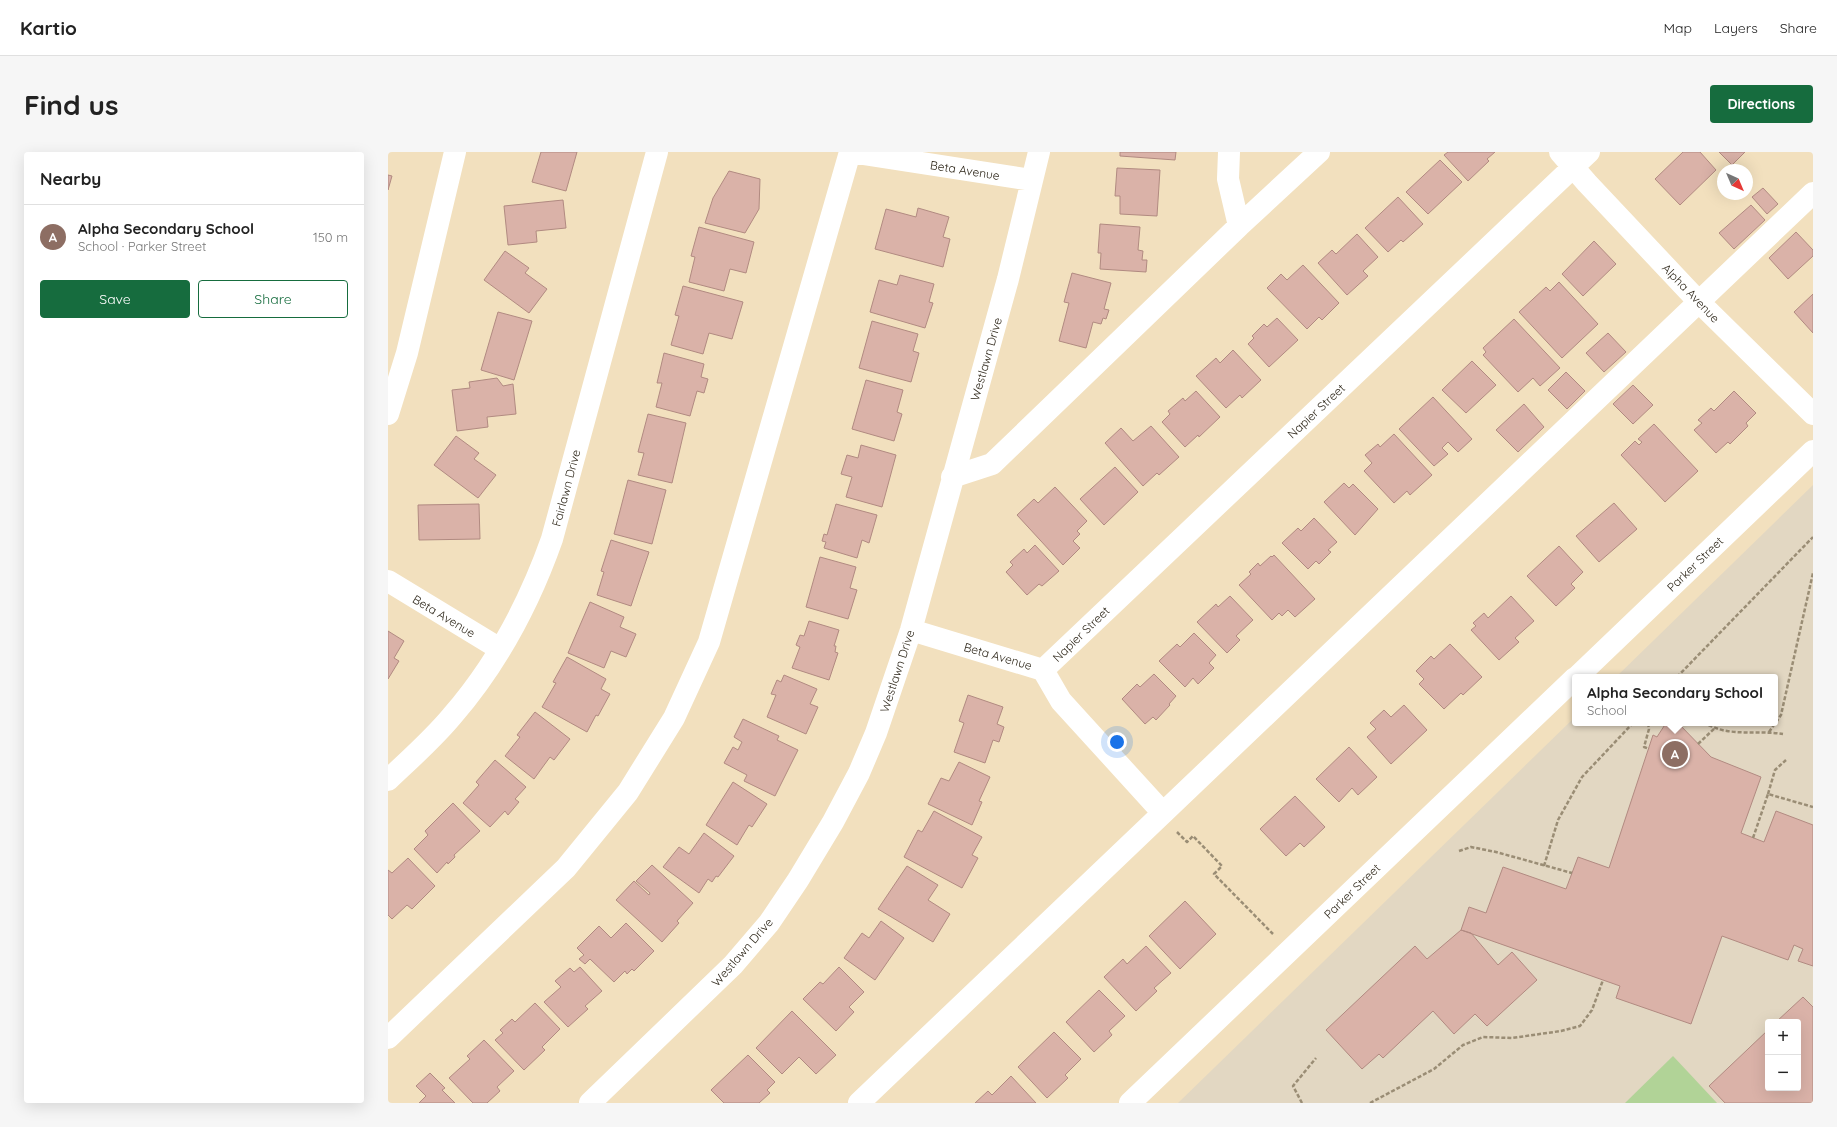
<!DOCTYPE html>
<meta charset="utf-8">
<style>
:root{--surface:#fff;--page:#f6f6f6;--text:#222;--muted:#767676;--line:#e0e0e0;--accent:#166c3e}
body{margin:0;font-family:Quicksand,sans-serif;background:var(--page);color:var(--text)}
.controls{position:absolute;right:12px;bottom:12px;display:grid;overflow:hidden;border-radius:4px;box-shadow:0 4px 16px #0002}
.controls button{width:36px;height:36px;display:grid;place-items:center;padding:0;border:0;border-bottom:1px solid var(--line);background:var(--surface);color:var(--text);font:20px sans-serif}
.compass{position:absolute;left:1329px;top:12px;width:36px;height:36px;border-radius:50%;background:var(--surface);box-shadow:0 4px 16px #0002;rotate:136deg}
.you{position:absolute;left:729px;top:590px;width:14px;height:14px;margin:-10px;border:3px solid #fff;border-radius:50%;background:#1a73e8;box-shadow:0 0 0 6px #1a73e833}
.badge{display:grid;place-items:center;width:26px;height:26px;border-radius:50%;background:var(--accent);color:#fff;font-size:13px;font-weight:700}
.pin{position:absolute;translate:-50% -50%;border:2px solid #fff;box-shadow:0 1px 4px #0006}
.popup{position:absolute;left:1184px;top:522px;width:206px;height:52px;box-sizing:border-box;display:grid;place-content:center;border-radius:4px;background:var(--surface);filter:drop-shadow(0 1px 3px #0005);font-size:13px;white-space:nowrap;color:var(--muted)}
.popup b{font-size:15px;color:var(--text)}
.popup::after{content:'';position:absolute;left:50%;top:100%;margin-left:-8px;border:8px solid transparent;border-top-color:var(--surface)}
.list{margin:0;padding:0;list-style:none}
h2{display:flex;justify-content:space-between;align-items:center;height:52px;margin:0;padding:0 16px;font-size:17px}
h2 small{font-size:13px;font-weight:400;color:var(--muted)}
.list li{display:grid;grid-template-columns:26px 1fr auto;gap:12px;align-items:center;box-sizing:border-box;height:64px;padding:0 16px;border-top:1px solid var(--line)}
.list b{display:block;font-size:15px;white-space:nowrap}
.list p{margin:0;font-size:13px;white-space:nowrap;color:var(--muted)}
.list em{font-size:13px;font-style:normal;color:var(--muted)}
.actions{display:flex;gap:8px;padding:12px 16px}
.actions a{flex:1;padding:9px 0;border:1px solid var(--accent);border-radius:4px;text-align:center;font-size:14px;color:var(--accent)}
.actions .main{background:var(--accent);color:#fff}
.map{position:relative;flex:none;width:1425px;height:951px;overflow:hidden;border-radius:4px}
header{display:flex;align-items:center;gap:24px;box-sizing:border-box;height:56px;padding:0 20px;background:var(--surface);border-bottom:1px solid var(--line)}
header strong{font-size:19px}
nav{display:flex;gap:22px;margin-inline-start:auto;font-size:14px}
.intro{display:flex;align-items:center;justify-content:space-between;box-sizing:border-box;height:96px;padding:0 24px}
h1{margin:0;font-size:28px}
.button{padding:10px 18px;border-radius:4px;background:var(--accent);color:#fff;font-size:14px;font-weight:700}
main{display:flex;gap:24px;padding:0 24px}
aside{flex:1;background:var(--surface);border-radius:4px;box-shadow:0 4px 16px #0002}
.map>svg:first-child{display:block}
.education{fill:#e2d7c2;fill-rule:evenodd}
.green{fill:#b1d397}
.building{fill:#dab2a8;stroke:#b18a81}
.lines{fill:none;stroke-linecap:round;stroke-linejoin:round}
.path{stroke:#9a8d75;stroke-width:2.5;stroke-dasharray:4 2;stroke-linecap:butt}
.minor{stroke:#fff;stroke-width:22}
.labels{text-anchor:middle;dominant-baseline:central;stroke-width:4;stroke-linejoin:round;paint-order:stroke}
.street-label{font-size:12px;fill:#2c2518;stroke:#fff}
</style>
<header>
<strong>Kartio</strong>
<nav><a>Map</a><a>Layers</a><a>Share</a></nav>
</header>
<div class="intro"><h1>Find us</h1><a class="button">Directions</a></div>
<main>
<aside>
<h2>Nearby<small></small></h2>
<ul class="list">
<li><span class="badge" style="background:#8d6e63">A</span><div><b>Alpha Secondary School</b><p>School · Parker Street</p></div><em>150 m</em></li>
</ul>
<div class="actions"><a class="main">Save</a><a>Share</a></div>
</aside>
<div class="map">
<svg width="1425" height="951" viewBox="0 0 1425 951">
<rect width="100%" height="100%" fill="#f2e0be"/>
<path class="education" d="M1425,333V951H790L1187,565V571H1387V525H1228ZM1380,870H1410V936H1380Z"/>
<path class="green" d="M1285,904L1329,951H1237Z"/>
<path class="building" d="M153,0H189L178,39L144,30Z
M732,0H788L787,8L732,4Z
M1060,0H1107L1099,7L1101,9L1080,29L1056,3Z
M1295,0H1312L1328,18L1292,53L1267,27Z
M1331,0H1357L1344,13Z
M1052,8L1074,30L1040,62L1018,40Z
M729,16L772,18L769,64L732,62V44H727Z
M341,19L372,27L371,57L357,81L317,71L325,46Z
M0,23L4,24L0,38Z
M1375,36L1390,52L1379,62L1364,45Z
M1010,45L1035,72L1015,90L1013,88L1000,100L977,76Z
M175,48L178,76L148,79L149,90L120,93L116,54Z
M1363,53L1377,68L1346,97L1331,81Z
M530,56L561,65L555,85L562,87L555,115L487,97L498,57L528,65Z
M712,72L752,75L750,98L755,99L754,108H759L758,120L712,117L713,101H710Z
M311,75L366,90L358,121L342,117L336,139L301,130L307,105L303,104Z
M1408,80L1425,98V104L1400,127L1381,106Z
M969,82L990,105L975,119L980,124L959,143L930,111L944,98L948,102Z
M1206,89L1228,112L1195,144L1174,122Z
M117,99L141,116L137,121L159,137L141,161L96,128Z
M915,113L951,151L934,168L931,165L919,177L879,136L893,122L899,128Z
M684,121L723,131L716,157L721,158L718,167L715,166L713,172L705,170L698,196L671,189L681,151L676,150Z
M512,123L546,132L541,150L545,151L537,176L482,160L491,128L509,133Z
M1171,130L1210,172L1174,206L1131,160L1158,135L1162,139Z
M295,134L355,150L344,187L321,181L315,202L283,193L291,164L287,163Z
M1425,142V181L1406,160Z
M110,160L144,169L126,228L93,218Z
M889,166L910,188L881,215L860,192L866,186L864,184L876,172L879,175Z
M1126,167L1172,216L1152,234L1145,226L1130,240L1095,203L1098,200L1095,196Z
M484,169L530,182L525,199L531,201L523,230L471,216Z
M1220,181L1238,200L1216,220L1198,201Z
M845,198L873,228L854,246L852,243L838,256L808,224L828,206L832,211Z
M276,201L316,212L313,225L320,227L316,241L309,239L302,264L268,255L274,231H269Z
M1084,209L1108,233L1078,261L1054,238Z
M1178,220L1197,239L1179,257L1160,238Z
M109,226L115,234L125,232L128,262L99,265L100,275L69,279L64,238L82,236L81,230Z
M478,228L515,238L509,260L514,262L506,289L464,277Z
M1245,233L1265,253L1245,272L1225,252Z
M808,239L832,265L811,285L810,283L797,295L774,270L782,262L780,259L795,246L797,249Z
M1346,239L1368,261L1358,271L1360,274L1342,292L1340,290L1328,301L1306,278L1314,271L1310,268L1323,256L1326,259Z
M1045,245L1084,287L1070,300L1060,290L1054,296L1060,302L1046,314L1011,277Z
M1136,252L1156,275L1130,300L1108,278Z
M260,262L298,271L284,331L250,323L256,301L250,300Z
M1266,272L1310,319L1277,350L1233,303L1247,289L1251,293L1254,290L1250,287Z
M763,274L791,305L771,323L769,321L755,334L717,291L733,276L745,289Z
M1006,282L1044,323L1022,343L1019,339L1006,351L976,319L984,311L977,303L990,292L992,295Z
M68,284L91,301L86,307L108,323L90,346L46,313Z
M473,293L508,303L494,355L458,345L464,325L453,322L459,303L470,306Z
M727,315L750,340L716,373L692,347Z
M240,328L278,338L264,392L226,382Z
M956,331L961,336L965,332L990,357L967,383L936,350Z
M667,335L699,369L689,379L692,382L685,389L692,396L675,413L629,363L646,347L650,351Z
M1226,351L1249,377L1211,410L1188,384Z
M91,352L92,387L31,388L30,353Z
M448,352L489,363L481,391L474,388L469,406L436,396L438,390L434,389L436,382L439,383Z
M926,366L949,390L940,398L943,400L931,412L928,409L920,417L894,391L910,376L913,379Z
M223,388L261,400L243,454L209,443L216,420L213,419Z
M647,393L671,419L654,434L651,432L639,443L618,420L625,413L622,410L636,397L639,401Z
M1171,394L1195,420L1183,432L1187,436L1168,454L1139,424Z
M886,403L927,447L907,465L900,458L894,464L891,461L884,468L851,433L863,422L861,420L870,411L872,414L883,404L884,405Z
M432,405L468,415L462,436L469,438L460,467L418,455Z
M842,444L865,468L848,484L852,488L839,501L809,470L828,452L830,455Z
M1123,444L1146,469L1127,486L1131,490L1111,508L1083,478L1088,474L1085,471L1096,461L1100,466Z
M202,450L236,465L232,475L248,482L238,505L223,499L216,516L180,501Z
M421,469L451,478L446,494H448L447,500L450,501L441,528L404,516L412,495L408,493L412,483L416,484Z
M0,479L16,489L6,506L11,509L0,527Z
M806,481L828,503L821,511L826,516L810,532L805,526L797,535L771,509L789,492L792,495Z
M1062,492L1094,525L1075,543L1073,541L1056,557L1031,532L1036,527L1028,519L1043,504L1046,507Z
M179,505L218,527L213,537L222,542L210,564L208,563L199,580L154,555L168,531L165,530Z
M766,522L788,544L781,552L782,553L768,568L765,565L757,572L734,547L749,532L752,535Z
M396,523L429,537L422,552L430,555L418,582L379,565L388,543L383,542L389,528L393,530Z
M580,543L615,555L609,572L616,575L611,590L605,588L597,611L566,600L576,571L571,569Z
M1016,553L1039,578L1003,612L979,585L988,577L982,571L996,558L1003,565Z
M147,560L182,587L166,608L162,605L146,627L117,604L132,585L129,583Z
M355,567L391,584L389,588L410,598L387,644L356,629L359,623L336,611L345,595L350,598L354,590L346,585Z
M1278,571H1290L1323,605L1373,625L1353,681L1376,690L1388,659L1425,673V814L1410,809L1415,797L1406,793L1400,808L1334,784L1303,872L1228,846L1232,834L1073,778L1081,755L1098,761L1115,715L1178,737L1190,705L1221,716L1265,583L1269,585Z
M961,595L989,625L970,643L964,636L951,650L928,627Z
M107,608L138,635L127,647L131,650L120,663L117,659L102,675L75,651L91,633L88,630Z
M571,610L602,625L591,649L594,650L584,673L540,652L553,626L561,629Z
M345,630L379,652L364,675L361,673L349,693L318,673Z
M907,644L937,675L916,695L912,691L898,704L872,677Z
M65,651L92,679L66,703L67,705L60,712L59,710L49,721L26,697L40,683L37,679Z
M546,659L594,685L584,703L590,706L574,736L516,705L530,678L534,680Z
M316,681L346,704L330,725L328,724L324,730L320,727L311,741L275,715L291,695L301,702Z
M20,706L47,734L24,757L19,753L4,767L0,763V718L4,721Z
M264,713L305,751L289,769L291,771L274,790L228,748L246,729L261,743L262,741L248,729Z
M519,714L550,733L540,748L562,762L545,790L490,757Z
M797,749L828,782L792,817L761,784Z
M493,769L516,786L487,828L456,806L474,781L481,786Z
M238,771L266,799L246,819L244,817L239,822L237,819L226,830L202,807L197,812L191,807L196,803L189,796L211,774L223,786Z
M1073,778L1083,781L1110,813L1124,800L1149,828L1099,874L1087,862L1066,882L1045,859L995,906L991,902L974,917L938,878L1027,794L1039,807Z
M758,794L783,821L766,836L769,839L748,859L716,825L735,807L739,812Z
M192,815L214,839L197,854L200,857L180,875L156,850L173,835L167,829L182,816L186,820Z
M451,815L476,840L461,855L466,860L448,879L415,847L432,830L435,832Z
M711,838L737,864L721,879L724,883L706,900L678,870Z
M1415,845L1425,855V951H1337L1321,934L1380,878V936H1410V870H1388Z
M147,851L172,877L154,895L157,898L136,918L107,888L115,881L112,878L124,867L127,870Z
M404,859L448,903L428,922L411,905L394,922L368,896Z
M666,880L693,907L677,923L680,926L659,946L630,915Z
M96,888L126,919L109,935L112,939L99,951H85L61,926L82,907L79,904Z
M360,903L387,930L379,938L382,941L371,951H336L323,938Z
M42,921L57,936L54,938L67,951H31L38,944L28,934Z
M623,924L648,951H587L600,939L604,943Z"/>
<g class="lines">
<path class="path" d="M1289,525L1425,385
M1260,571L1261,577L1256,595L1261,597
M1315,571C1323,574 1331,578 1339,579C1358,582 1376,579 1395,582
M1381,580L1393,563L1425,421
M1310,592L1327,576
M1380,642L1387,618L1398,608
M789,680L799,690L805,684L834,714L826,722L885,782
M1365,686L1380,642L1425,655
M1071,699L1083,695L1108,700L1184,721
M1156,714L1170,668L1194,625L1245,571
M914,951L905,934L928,906
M982,951L1046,917L1075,893L1095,885L1124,886L1173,879L1192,874L1204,858L1215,828"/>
<path class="minor" d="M462,0L644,28
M1172,0L1199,31L1311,150L1425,262
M851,74L931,0
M0,262L19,201L67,0
M564,325L604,312L851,74L840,27L841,0
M0,429L112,497
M523,478L655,518L673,549L775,661
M655,518L1201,0
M1189,525L1425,299
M0,628C22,607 45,587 64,564C109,512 141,452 164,387L269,0
M0,886L178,716L240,640L286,566L321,490L462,0
M202,951L345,813L381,771L410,728L445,670L471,621L488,581L523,478L620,127L651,0
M471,951L1425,41
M742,951L1187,526"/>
</g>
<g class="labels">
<g class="street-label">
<text transform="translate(577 18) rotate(9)">Beta Avenue</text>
<text transform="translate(1303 141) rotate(46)">Alpha Avenue</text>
<text transform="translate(598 207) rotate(-74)">Westlawn Drive</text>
<text transform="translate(928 259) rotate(-43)">Napier Street</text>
<text transform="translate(178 336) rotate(-75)">Fairlawn Drive</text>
<text transform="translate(1307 412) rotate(-44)">Parker Street</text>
<text transform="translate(56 464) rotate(31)">Beta Avenue</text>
<text transform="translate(693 482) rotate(-44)">Napier Street</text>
<text transform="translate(610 504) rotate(16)">Beta Avenue</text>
<text transform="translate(509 519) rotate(-72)">Westlawn Drive</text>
<text transform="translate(964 739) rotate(-44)">Parker Street</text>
<text transform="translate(354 800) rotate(-49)">Westlawn Drive</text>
</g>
</g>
</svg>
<div class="controls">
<button>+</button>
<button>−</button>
</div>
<svg class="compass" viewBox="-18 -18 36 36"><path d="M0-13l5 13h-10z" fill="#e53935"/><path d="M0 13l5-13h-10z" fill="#767676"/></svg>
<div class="you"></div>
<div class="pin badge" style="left:1287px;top:602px;background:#8d6e63">A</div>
<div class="popup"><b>Alpha Secondary School</b>School</div>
</div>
</main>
